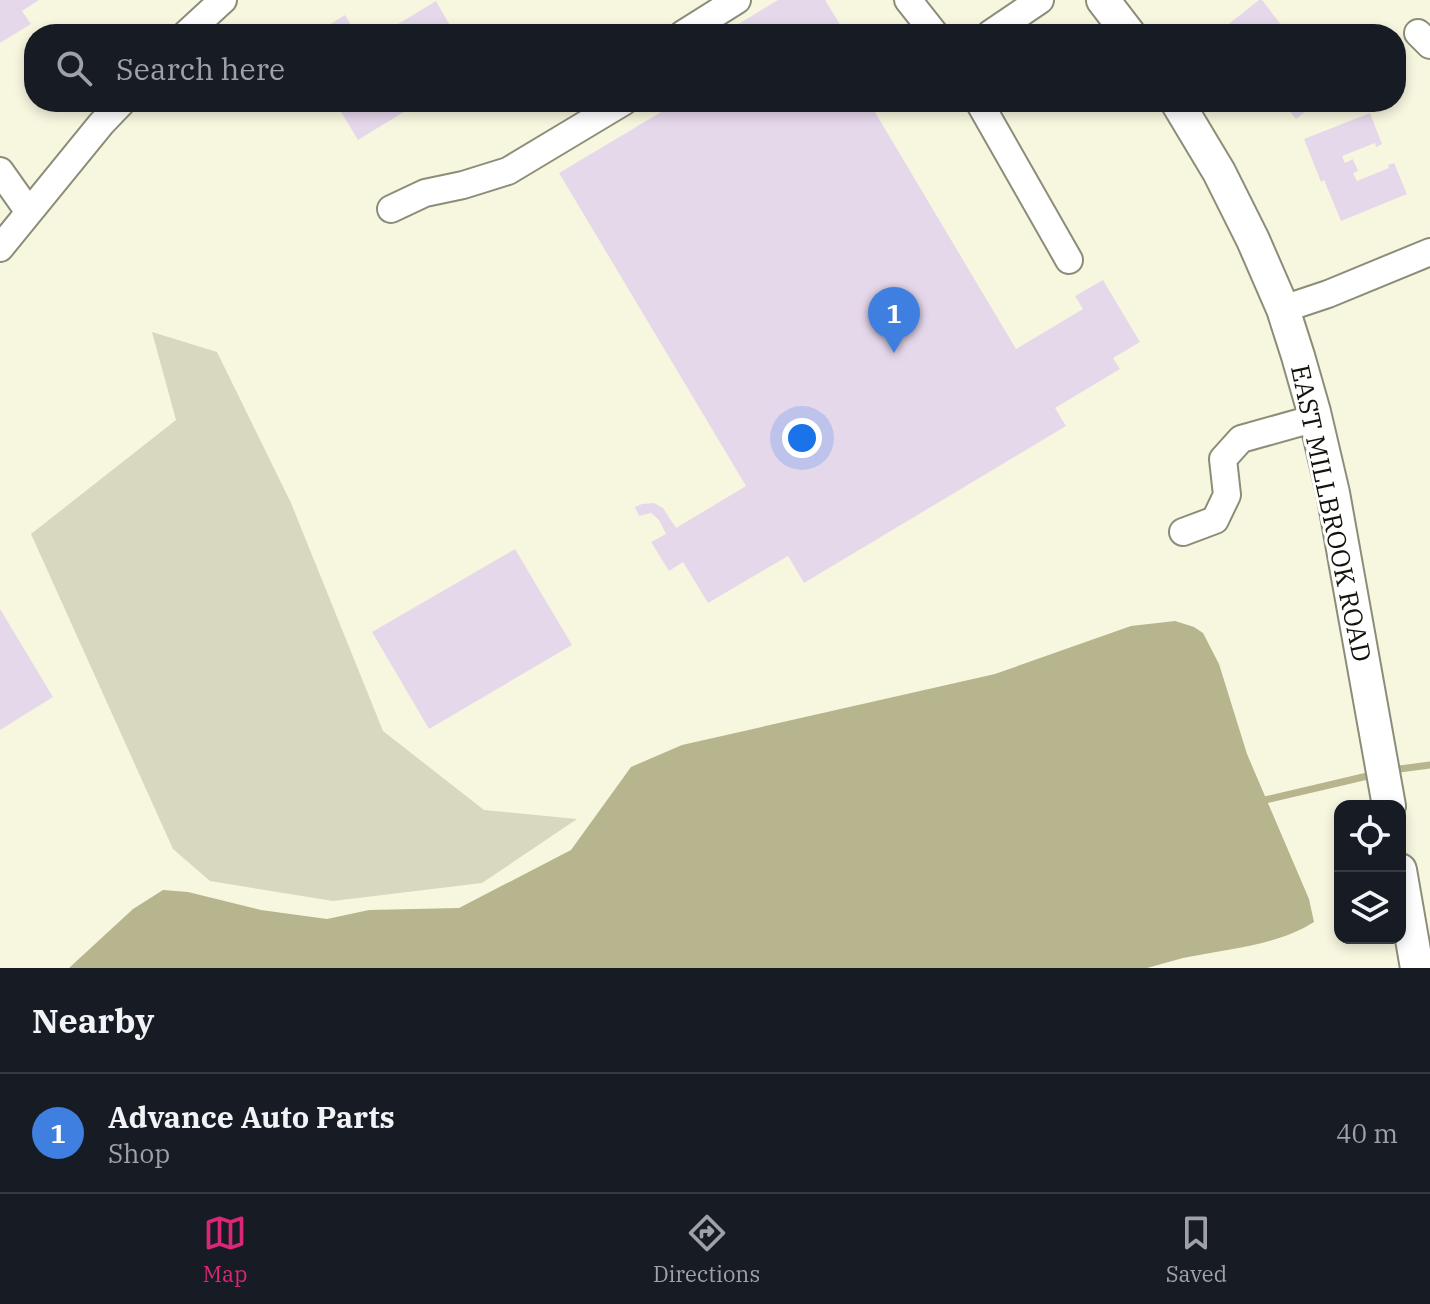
<!DOCTYPE html>
<style>
:root{--surface:#171b24;--page:#242831;--text:#f1f3f6;--muted:#9ea1a6;--line:#363941;--accent:#db2777}
body{margin:0;font-family:"IBM Plex Serif",serif;background:var(--page);color:var(--text)}
.controls{position:absolute;right:24px;bottom:24px;display:grid;overflow:hidden;border-radius:16px;box-shadow:0 4px 12px #0003}
.controls button{width:72px;height:72px;display:grid;place-items:center;padding:0;border:0;border-bottom:2px solid var(--line);background:var(--surface);color:var(--text);font:40px sans-serif}
.you{position:absolute;left:802px;top:438px;width:28px;height:28px;margin:-20px;border:6px solid #fff;border-radius:50%;background:#1a73e8;box-shadow:0 0 0 12px #1a73e833}
.badge{display:grid;place-items:center;width:52px;height:52px;border-radius:50%;background:var(--accent);color:#fff;font-size:26px;font-weight:700}
.pin{position:absolute;translate:-50% -66px;filter:drop-shadow(0 2px 4px #0008)}
.pin::after{content:'';position:absolute;top:42px;width:28px;height:24px;background:inherit;clip-path:polygon(0 0,100% 0,50% 100%)}
.list{margin:0;padding:0;list-style:none}
h2{display:flex;justify-content:space-between;align-items:center;height:104px;margin:0;padding:0 32px;font-size:34px}
h2 small{font-size:26px;font-weight:400;color:var(--muted)}
.list li{display:grid;grid-template-columns:52px 1fr auto;gap:24px;align-items:center;box-sizing:border-box;height:120px;padding:0 32px;border-top:2px solid var(--line)}
.list b{display:block;font-size:30px;white-space:nowrap}
.list p{margin:0;font-size:26px;white-space:nowrap;color:var(--muted)}
.list em{font-size:26px;font-style:normal;color:var(--muted)}
.icon{flex:none;width:44px;height:44px;fill:none;stroke:currentColor;stroke-width:2;stroke-linecap:round;stroke-linejoin:round}
.map{position:relative;flex:none;width:1430px;height:968px;overflow:hidden}
.search{position:absolute;background:var(--surface);box-shadow:0 4px 12px #0003;left:24px;right:24px;top:24px;height:88px;display:flex;align-items:center;gap:20px;box-sizing:border-box;padding:0 28px;border-radius:32px;color:var(--muted);font-size:30px}
.sheet{height:224px;background:var(--surface)}
nav{display:flex;justify-content:space-around;align-items:center;box-sizing:border-box;height:112px;border-top:2px solid var(--line);background:var(--surface);font-size:22px;color:var(--muted)}
nav a{display:grid;justify-items:center;gap:4px}
nav .on{color:var(--accent)}
.map>svg:first-child{display:block}
.green{fill:#d8d8c0}
.water{fill:#b6b58d}
.lines{fill:none;stroke-linecap:round;stroke-linejoin:round}
.stream{stroke:#b6b58d;stroke-width:7}
.building{fill:#e6d8eb}
.minor-casing{stroke:#8c8d78;stroke-width:30}
.major-casing{stroke:#8c8d78;stroke-width:36}
.minor{stroke:#fff;stroke-width:26}
.major{stroke:#fff;stroke-width:32}
.labels{text-anchor:middle;dominant-baseline:central;stroke-width:6;stroke-linejoin:round;paint-order:stroke}
.street-label{font-size:26px;fill:#13130b;stroke:#fff}
</style>
<div class="map">
<svg width="1430" height="968" viewBox="0 0 1430 968">
<rect width="100%" height="100%" fill="#f7f7e0"/>
<path class="green" d="M152,332L217,352L291,503L383,731L484,810L577,819L482,883L333,901L210,881L173,849L31,534L176,420Z"/>
<path class="water" d="M1175,621L1194,627L1203,633L1219,664L1247,754L1309,899L1314,922C1276,946 1226,949 1183,958C1171,961 1159,965 1147,968H69L133,909L163,890L188,892L261,910L327,919L369,910L459,908L571,850L631,767L682,745L995,674L1131,626Z"/>
<g class="lines">
<path class="stream" d="M1392,770L1430,765
M1265,800L1376,774"/>
</g>
<path class="building" d="M0,0H39L22,11L31,24L0,43Z
M778,0H825L846,34H726L725,32Z
M1259,0H1262L1282,26L1276,31L1272,26L1269,29L1273,34H1230L1225,27Z
M436,1L455,34H397L393,27Z
M345,15L356,34H327L324,28Z
M335,102H402L407,110L358,140Z
M678,102H869L1016,349L1083,309L1075,296L1103,280L1140,342L1113,358L1120,369L1055,408L1066,426L804,583L788,556L708,603L683,562L669,571L651,542L666,534L659,520L651,513L639,516L635,507L642,504L654,503L663,508L676,528L746,486L559,173Z
M1282,102H1317L1296,119Z
M1370,113L1382,144L1376,147L1375,143L1342,156L1345,163L1353,159L1358,171L1353,173L1357,181L1389,168L1388,165L1394,163L1407,194L1341,221L1324,180L1321,182L1304,139Z
M515,549L572,645L429,729L372,632Z
M0,609L53,697L0,730Z"/>
<g class="lines">
<g class="minor-casing">
<path id="minor" d="M908,0L935,34
M1418,33L1430,45
M186,34L223,0
M683,34L737,0
M990,34L1040,0
M979,102L1069,260
M0,171L29,212
M391,209L425,193L463,185L508,171L623,102
M0,248L101,124L122,102
M1283,309L1328,294L1430,252
M1183,532L1215,520L1227,495L1223,459L1241,439L1316,418"/>
</g>
<g class="major-casing">
<path id="major" d="M1103,0L1129,34
M1177,102L1219,172L1253,240L1283,309L1298,356L1314,412L1333,493L1389,806
M1400,870L1417,968"/>
</g>
<use href="#minor" class="minor"/>
<use href="#major" class="major"/>
</g>
<g class="labels">
<g class="street-label">
<text transform="translate(1332 513) rotate(78)">EAST MILLBROOK ROAD</text>
</g>
</g>
</svg>
<div class="controls">
<button><svg class="icon" aria-label="locate" viewBox="0 0 24 24"><circle cx="12" cy="12" r="6"/><path d="M12 2v4M12 18v4M2 12h4M18 12h4"/></svg></button>
<button><svg class="icon" aria-label="layers" viewBox="0 0 24 24"><path d="M12 4l9 5-9 5-9-5zM3 14l9 5 9-5"/></svg></button>
</div>
<div class="you"></div>
<div class="pin badge" style="left:894px;top:353px;background:#3f7fe0">1</div>
<div class="search"><svg class="icon" aria-label="search" viewBox="0 0 24 24"><circle cx="10" cy="10" r="6"/><path d="M15 15l6 6"/></svg>Search here</div>
</div>
<section class="sheet">
<h2>Nearby<small></small></h2>
<ul class="list">
<li><span class="badge" style="background:#3f7fe0">1</span><div><b>Advance Auto Parts</b><p>Shop</p></div><em>40 m</em></li>
</ul>
</section>
<nav>
<a class="on"><svg class="icon" aria-label="map" viewBox="0 0 24 24"><path d="M3 6l6-2 6 2 6-2v14l-6 2-6-2-6 2zM9 4v14M15 6v14"/></svg>Map</a>
<a><svg class="icon" aria-label="directions" viewBox="0 0 24 24"><path d="M12 3l9 9-9 9-9-9zM9 14v-3h6M13 9l2 2-2 2"/></svg>Directions</a>
<a><svg class="icon" aria-label="saved" viewBox="0 0 24 24"><path d="M7 4h10v16l-5-4-5 4z"/></svg>Saved</a>
</nav>
